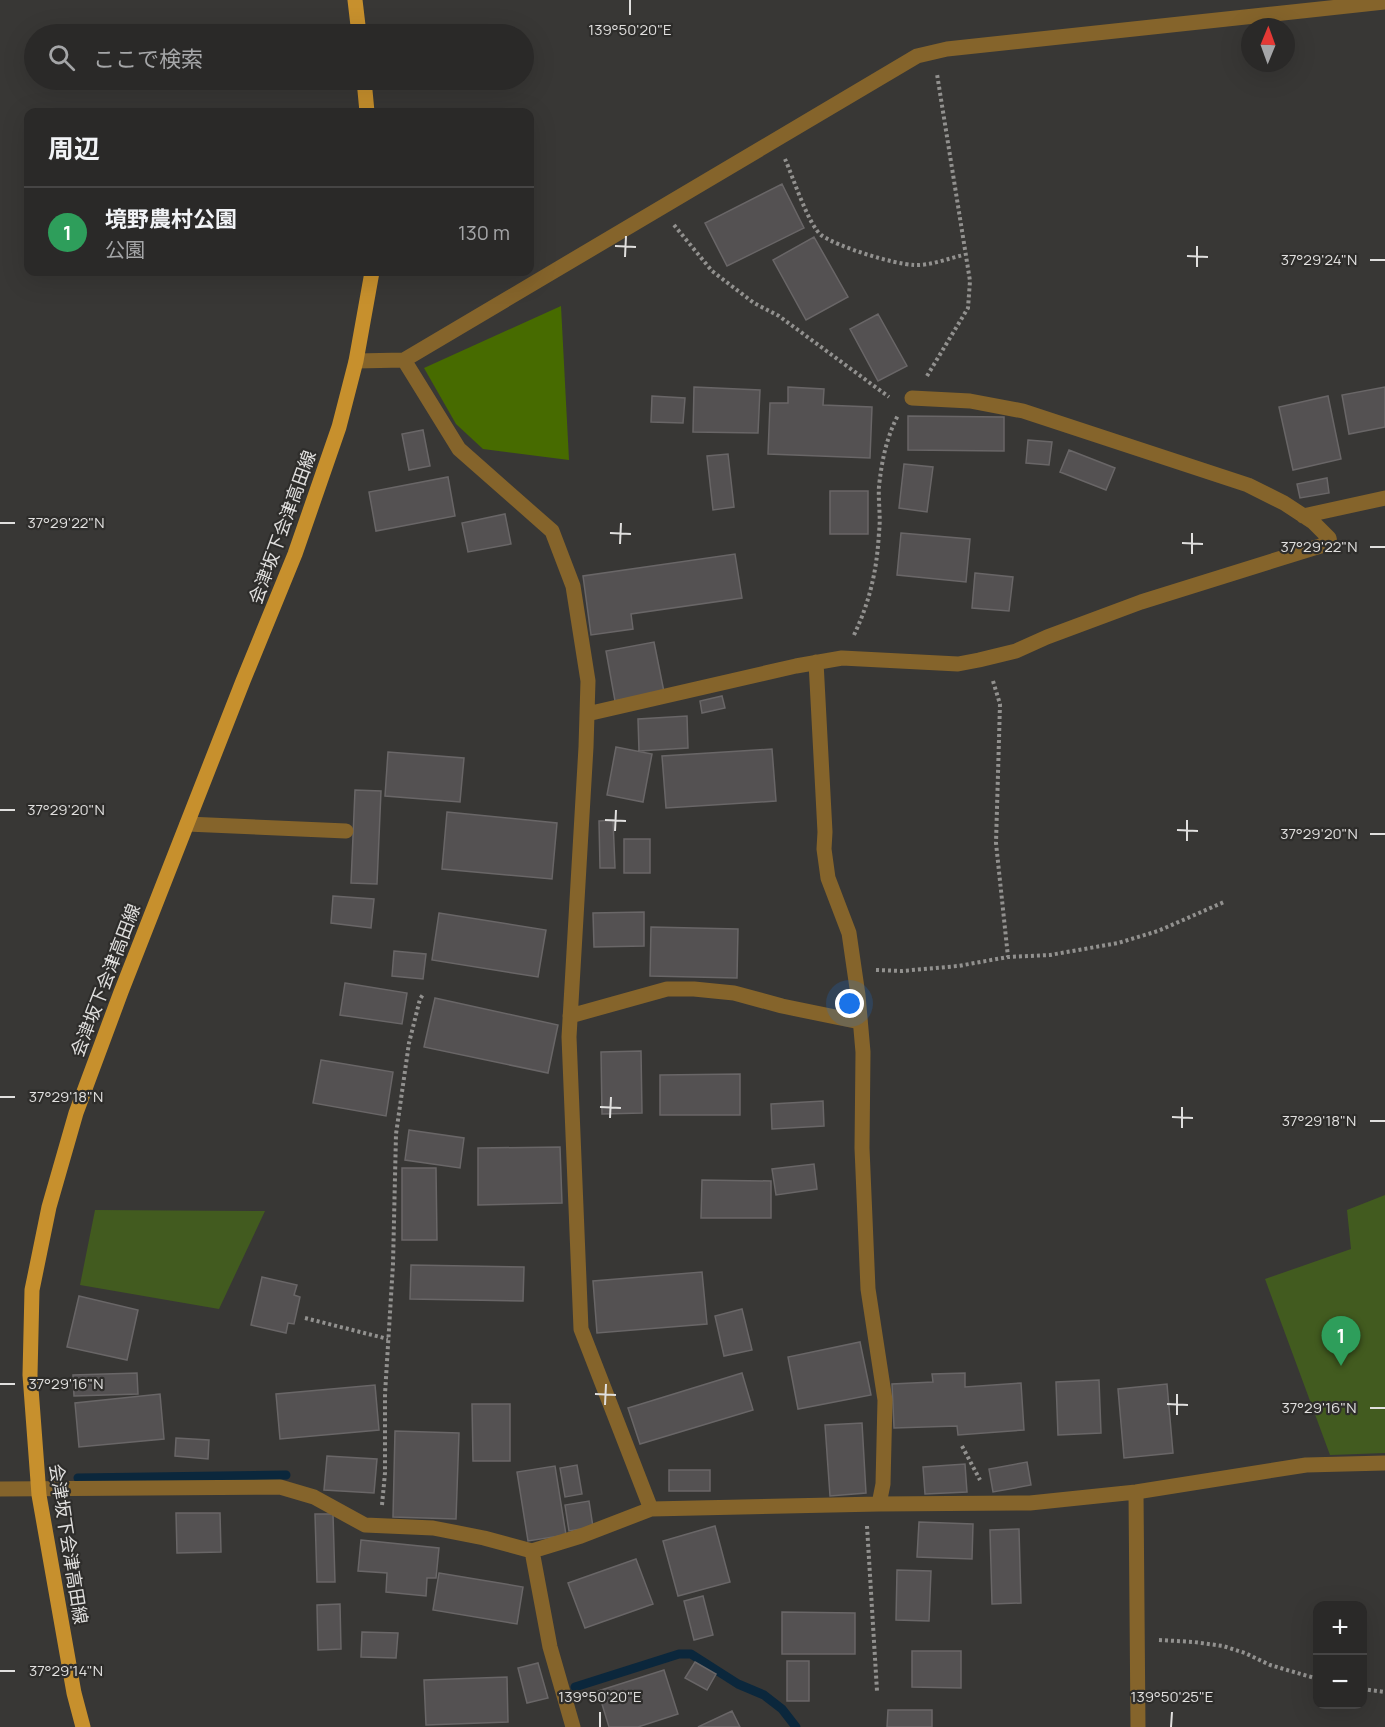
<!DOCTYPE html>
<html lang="ja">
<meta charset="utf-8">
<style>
:root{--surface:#2a2928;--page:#363534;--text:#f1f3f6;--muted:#a5a6a8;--line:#464545;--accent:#db2777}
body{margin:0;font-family:Manrope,"Noto Sans JP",sans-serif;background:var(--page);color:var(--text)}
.controls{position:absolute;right:18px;bottom:18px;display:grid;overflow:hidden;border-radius:12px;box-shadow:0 6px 24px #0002}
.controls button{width:54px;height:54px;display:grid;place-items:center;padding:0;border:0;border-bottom:2px solid var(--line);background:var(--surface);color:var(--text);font:30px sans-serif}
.compass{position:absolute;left:1241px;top:18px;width:54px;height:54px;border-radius:50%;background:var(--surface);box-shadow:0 6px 24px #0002;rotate:1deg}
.you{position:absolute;left:850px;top:1004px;width:21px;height:21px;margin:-15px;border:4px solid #fff;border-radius:50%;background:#1a73e8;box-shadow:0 0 0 9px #1a73e833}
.badge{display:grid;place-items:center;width:39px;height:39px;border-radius:50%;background:var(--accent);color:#fff;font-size:20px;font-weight:700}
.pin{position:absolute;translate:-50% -50px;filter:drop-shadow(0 2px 3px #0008)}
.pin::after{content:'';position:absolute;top:32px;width:21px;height:18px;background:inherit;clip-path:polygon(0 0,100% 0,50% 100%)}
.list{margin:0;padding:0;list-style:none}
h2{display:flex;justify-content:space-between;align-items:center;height:78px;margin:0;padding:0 24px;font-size:26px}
h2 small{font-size:20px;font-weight:400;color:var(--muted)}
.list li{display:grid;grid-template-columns:39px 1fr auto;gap:18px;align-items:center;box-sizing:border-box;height:90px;padding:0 24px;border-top:2px solid var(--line)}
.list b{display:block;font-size:22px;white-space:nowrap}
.list p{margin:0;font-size:20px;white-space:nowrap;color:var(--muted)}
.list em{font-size:20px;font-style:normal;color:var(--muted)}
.icon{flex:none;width:33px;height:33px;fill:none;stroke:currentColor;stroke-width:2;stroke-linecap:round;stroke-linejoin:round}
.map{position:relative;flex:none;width:1385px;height:1727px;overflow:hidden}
.search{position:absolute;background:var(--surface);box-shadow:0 6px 24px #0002;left:24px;top:24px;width:510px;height:66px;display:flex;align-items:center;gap:15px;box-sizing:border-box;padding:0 21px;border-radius:33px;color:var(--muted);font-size:22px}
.panel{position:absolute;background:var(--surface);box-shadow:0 6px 24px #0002;left:24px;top:108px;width:510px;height:168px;border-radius:12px}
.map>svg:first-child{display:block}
.green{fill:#425b1f}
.forest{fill:#476b00}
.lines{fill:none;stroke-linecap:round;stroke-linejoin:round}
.stream{stroke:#0b273c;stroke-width:9}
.building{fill:#545152;stroke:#696667;stroke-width:1.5}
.path{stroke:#92918f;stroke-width:4;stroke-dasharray:3 3;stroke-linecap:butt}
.lane{stroke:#85642b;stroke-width:15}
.street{stroke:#85642b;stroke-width:15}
.primary{stroke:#c7902d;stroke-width:15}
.ticks{fill:none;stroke:#e0dfde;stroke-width:2}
.labels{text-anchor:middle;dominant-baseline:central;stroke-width:4.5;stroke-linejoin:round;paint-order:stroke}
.street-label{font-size:18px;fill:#e0dfde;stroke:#2e2d2b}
.ticks-label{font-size:15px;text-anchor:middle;fill:#e0dfde;stroke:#2e2d2b;stroke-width:4.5;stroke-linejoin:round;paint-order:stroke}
</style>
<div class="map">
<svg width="1385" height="1727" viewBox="0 0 1385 1727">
<rect width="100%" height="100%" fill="#383735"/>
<path class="green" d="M1385,1195V1453L1330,1455L1265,1279L1351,1249L1347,1210Z
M95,1210L265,1211L219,1309L80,1285Z"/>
<path class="forest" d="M561,306L569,460L483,449L456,424L424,368Z"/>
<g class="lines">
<path class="stream" d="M78,1478L286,1475
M575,1687L679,1654H691L738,1684L764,1695L782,1709L796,1727"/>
</g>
<path class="building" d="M782,184L804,228L727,266L705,223Z
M814,237L848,297L806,320L773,260Z
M878,314L907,366L878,381L850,329Z
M694,387L760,390L758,433L693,432Z
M788,387L824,389L823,405L872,407L870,458L768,454L770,403H788Z
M1385,387V427L1349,434L1342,395Z
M652,396L685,398L683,423L651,422Z
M1328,396L1341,459L1293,470L1279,407Z
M908,416L1004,417V451L908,450Z
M423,430L430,466L409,470L402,434Z
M1028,440L1052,442L1049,465L1026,463Z
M1069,450L1115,468L1106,490L1060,472Z
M728,454L734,507L713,510L707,456Z
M904,464L933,467L927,512L899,508Z
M448,477L455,516L376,531L369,492Z
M1327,478L1329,493L1300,498L1297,484Z
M830,491H868V534H830Z
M505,514L511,544L468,552L462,523Z
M901,533L970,539L966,582L897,575Z
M735,554L742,598L631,614L633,629L591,635L583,576Z
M975,573L1013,577L1009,611L972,608Z
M654,642L664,692L615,701L606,651Z
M722,696L725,708L702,713L700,701Z
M687,716L688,748L639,751L638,719Z
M616,747L652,754L643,802L607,795Z
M772,749L776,801L666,808L662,756Z
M388,752L464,758L460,802L385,796Z
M355,790L381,791L377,884L351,883Z
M447,812L557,823L552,879L442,869Z
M613,820L615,868H600L599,821Z
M624,839H650V873H624Z
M333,896L374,899L371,928L331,923Z
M644,912V946L594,947L593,913Z
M439,913L546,930L538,977L432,960Z
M651,927L738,929L737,978L650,976Z
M394,951L426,954L423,979L392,976Z
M345,983L407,993L402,1024L340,1015Z
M435,998L558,1025L548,1073L424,1047Z
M641,1051L642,1113L602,1114L601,1052Z
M321,1060L393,1072L386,1116L313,1103Z
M740,1074V1115H660V1075Z
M823,1101L824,1126L772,1129L771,1104Z
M409,1130L464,1138L460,1168L405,1160Z
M560,1147L562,1203L478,1205V1148Z
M814,1164L817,1189L776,1195L772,1169Z
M402,1168H436L437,1240H402Z
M702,1180L771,1181V1218H701Z
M411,1265L524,1267L523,1301L410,1299Z
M702,1272L707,1324L597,1333L593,1281Z
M262,1277L297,1285L294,1295L300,1297L294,1324L288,1323L286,1333L251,1325Z
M79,1296L138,1310L127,1360L67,1347Z
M742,1309L752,1350L724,1356L715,1316Z
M860,1342L871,1395L798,1409L788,1357Z
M137,1373L138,1394L74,1396L73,1375Z
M742,1373L753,1410L640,1444L628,1408Z
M965,1373V1387L1021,1383L1024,1430L958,1435L957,1426L894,1428L892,1384L933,1382L932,1374Z
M1099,1380L1101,1433L1058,1435L1056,1382Z
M1167,1384L1173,1453L1124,1458L1118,1389Z
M375,1385L379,1430L280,1439L276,1394Z
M160,1394L164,1439L79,1447L75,1403Z
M472,1404H510V1461H473Z
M862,1423L866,1493L830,1496L825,1425Z
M395,1431L459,1433L456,1519L393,1517Z
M176,1438L209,1440L208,1459L175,1456Z
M327,1456L377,1459L374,1493L324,1490Z
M1027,1462L1031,1485L993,1492L989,1469Z
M965,1464L967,1492L925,1494L923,1467Z
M577,1465L582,1494L565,1497L560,1468Z
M555,1466L566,1535L528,1541L517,1472Z
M669,1470H710V1491H669Z
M589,1501L593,1527L569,1531L565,1505Z
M176,1513H220L221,1552L177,1553Z
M315,1514H333L335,1582H317Z
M919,1522L973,1524L972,1559L917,1557Z
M715,1526L730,1582L678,1596L663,1541Z
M1019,1529L1021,1603L992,1604L990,1530Z
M361,1540L439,1548L436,1578H427L426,1596L386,1592L387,1573L358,1571Z
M636,1559L653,1604L585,1628L568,1583Z
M897,1570L931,1571L929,1621L896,1620Z
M439,1573L523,1587L517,1624L433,1610Z
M703,1596L713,1635L694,1640L684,1601Z
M340,1604L341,1649L318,1650L317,1605Z
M782,1612L855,1613V1654H782Z
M362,1632L398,1633L396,1658L361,1657Z
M912,1651H961V1688L912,1687Z
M787,1661H809V1701H787Z
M695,1662L716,1674L707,1690L685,1678Z
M538,1663L548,1698L527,1703L518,1668Z
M664,1670L678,1714L638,1727H609L598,1691Z
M507,1677L508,1722L426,1725L424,1680Z
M888,1710H932V1727H887Z
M732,1711L740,1727H698Z"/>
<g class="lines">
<path class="path" d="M785,159C793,177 808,224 821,235C838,247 893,264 914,265C930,266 949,258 964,255
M674,225L712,271L754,303L779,316L889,397
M927,376L968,308L970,281L937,74
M854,635C870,601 877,570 879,532C881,517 878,502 879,486C882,460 886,439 898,415
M993,681L1000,704L996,843L1008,957
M876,970L902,971L958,966L1008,957L1050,955L1118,943L1158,931L1224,902
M305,1318L388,1339
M962,1446L980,1480
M382,1505L385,1473V1394L393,1264L396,1134L409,1043L420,999L424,993
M867,1526L877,1691
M1159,1640L1194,1642L1223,1646L1245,1653L1270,1665L1318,1679
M1362,1689L1385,1692"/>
<path class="lane" d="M187,824L346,831"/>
<path class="street" d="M404,360L459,449L552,531L573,586L588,681L586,747L569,1037L581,1329L651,1509
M356,361L404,360L917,56L947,49L1385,2
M1303,516L1385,498
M816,662L825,832L824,849L828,878L849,933L858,995L863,1052L862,1148L868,1289L885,1400L883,1484L879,1504
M587,714L796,666L842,658L958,664L979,660L1016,651L1047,637L1141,602L1330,543L1329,538L1313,522L1284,503L1248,485L1023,411L970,401L912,398
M570,1016L667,989H694L734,993L782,1006L860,1022
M0,1489L280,1487L314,1497L365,1525L433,1528L484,1538L532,1551L581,1536L651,1509L879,1504L1030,1503L1136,1492L1306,1465L1385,1463
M1136,1492L1138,1727
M532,1551L550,1647L573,1727"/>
<path class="primary" d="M355,0L359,34
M364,80L367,112
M83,1727L74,1693L39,1495L30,1375L32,1290L49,1207L76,1113L121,992L243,681L295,554L339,427L356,361L372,272"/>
</g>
<path class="ticks" d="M630,15V0M615,246L636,247M1187,256L1208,257M625,257L626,236M1370,260H1385M1197,267V246M0,523H15M610,533L631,534M1182,543L1203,544M620,544L621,523M1370,547H1385M1192,554V533M0,810H15M605,820L626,821M1177,830L1198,831M615,831L616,810M1370,834H1385M1187,841V820M0,1097H15M600,1107L621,1108M1172,1117L1193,1118M610,1118L611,1097M1370,1121H1385M1182,1128V1107M0,1384H15M595,1394L616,1395M1167,1404L1188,1405M605,1405L606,1384M1370,1408H1385M1177,1415V1394M0,1671H15M600,1727V1712M1171,1727L1172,1712"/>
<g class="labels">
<g class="street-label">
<text transform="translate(282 527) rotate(-70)">会津坂下会津高田線</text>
<text transform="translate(105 980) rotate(-69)">会津坂下会津高田線</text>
<text transform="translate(69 1544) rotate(81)">会津坂下会津高田線</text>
</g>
</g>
<g class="ticks-label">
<text x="630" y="35">139°50'20"E</text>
<text x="1319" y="265">37°29'24"N</text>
<text x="66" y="528">37°29'22"N</text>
<text x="1319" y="552">37°29'22"N</text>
<text x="66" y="815">37°29'20"N</text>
<text x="1319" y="839">37°29'20"N</text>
<text x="66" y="1102">37°29'18"N</text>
<text x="1319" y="1126">37°29'18"N</text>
<text x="66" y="1389">37°29'16"N</text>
<text x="1319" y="1413">37°29'16"N</text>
<text x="66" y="1676">37°29'14"N</text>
<text x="600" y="1702">139°50'20"E</text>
<text x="1172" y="1702">139°50'25"E</text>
</g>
</svg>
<div class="controls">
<button>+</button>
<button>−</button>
</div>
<svg class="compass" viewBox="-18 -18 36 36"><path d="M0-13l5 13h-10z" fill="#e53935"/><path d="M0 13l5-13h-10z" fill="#a5a6a8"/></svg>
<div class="you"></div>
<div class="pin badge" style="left:1341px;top:1366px;background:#2e9e5b">1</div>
<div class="search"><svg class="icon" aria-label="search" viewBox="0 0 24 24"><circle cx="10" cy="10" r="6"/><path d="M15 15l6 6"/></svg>ここで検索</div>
<section class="panel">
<h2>周辺<small></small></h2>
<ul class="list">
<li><span class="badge" style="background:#2e9e5b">1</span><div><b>境野農村公園</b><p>公園</p></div><em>130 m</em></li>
</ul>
</section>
</div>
